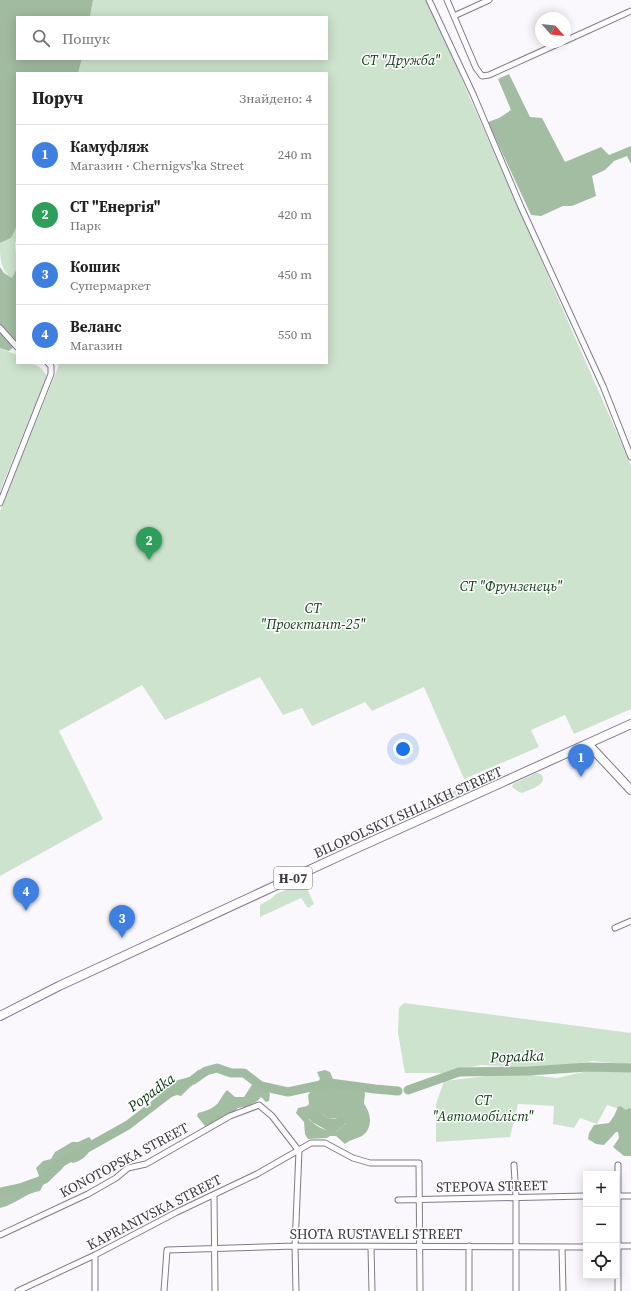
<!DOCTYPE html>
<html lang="uk">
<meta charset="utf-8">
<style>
:root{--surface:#fff;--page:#f2f2f2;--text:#222;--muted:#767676;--line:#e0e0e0;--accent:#db2777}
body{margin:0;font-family:"Source Serif 4",serif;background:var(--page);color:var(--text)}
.controls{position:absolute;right:12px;bottom:12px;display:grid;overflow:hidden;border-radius:0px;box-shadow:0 2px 10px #0003}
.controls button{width:36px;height:36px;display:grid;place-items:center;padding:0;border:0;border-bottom:1px solid var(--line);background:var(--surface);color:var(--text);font:20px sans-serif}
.compass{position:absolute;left:535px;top:12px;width:36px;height:36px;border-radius:50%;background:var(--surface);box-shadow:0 2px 10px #0003;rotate:117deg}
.you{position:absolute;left:403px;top:749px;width:14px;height:14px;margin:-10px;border:3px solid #fff;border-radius:50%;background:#1a73e8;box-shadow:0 0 0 6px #1a73e833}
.badge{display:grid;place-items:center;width:26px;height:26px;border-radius:50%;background:var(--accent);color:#fff;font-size:13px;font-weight:700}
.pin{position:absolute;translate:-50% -33px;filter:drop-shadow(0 1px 2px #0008)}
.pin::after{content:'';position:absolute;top:21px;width:14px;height:12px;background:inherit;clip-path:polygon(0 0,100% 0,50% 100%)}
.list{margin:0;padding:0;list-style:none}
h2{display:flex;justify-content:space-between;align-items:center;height:52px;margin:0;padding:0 16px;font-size:17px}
h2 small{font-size:13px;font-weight:400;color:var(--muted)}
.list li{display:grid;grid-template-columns:26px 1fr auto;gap:12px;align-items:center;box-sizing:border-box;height:60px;padding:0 16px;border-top:1px solid var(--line)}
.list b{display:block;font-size:15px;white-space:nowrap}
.list p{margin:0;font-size:13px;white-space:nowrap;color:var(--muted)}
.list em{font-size:13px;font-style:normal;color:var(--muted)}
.icon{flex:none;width:22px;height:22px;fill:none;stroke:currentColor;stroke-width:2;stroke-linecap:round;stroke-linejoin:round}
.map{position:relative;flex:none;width:631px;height:1291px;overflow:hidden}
.search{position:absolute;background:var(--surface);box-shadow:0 2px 10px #0003;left:16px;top:16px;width:312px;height:44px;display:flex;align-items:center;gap:10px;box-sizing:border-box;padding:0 14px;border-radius:0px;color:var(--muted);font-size:15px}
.panel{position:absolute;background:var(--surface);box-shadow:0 2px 10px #0003;left:16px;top:72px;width:312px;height:292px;border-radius:0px}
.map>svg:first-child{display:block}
.green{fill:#cde3cd}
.forest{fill:#a2bda2;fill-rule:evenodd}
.water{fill:#a0bba0}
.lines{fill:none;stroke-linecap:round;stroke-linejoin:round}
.river{stroke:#a0bba0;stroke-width:9}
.street-casing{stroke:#81788c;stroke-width:7}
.primary-casing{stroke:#81788c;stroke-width:10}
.street{stroke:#fff;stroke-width:5}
.primary{stroke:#fff;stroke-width:8}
.labels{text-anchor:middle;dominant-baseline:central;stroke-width:3;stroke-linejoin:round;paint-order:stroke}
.shield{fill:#fff;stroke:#76747a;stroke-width:1}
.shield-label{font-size:13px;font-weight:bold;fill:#3c3841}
.park-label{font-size:14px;font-style:italic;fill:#0c3711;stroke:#fff}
.street-label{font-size:14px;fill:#3c3841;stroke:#fff}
.water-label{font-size:15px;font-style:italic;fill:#08330e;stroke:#fff}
</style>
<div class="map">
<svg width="631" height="1291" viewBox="0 0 631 1291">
<rect width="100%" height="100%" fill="#faf8fc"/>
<path class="green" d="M93,0H427L631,465V709L574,734L565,715L531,730L539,747L464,779L424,687L372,711L365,702L312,726L302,708L283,715L260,677L165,720L142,685L59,731L103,819L0,876V511L59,365L56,363H327V73H78L82,59H327V17H90Z
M17,226V241L15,242L17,268L12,279C0,268 0,261 0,243L11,238Z
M0,348L17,355V363C32,363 38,362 47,376L0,491Z
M536,773C539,773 543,774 543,778C544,786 528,790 522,793L519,792L512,787L513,784Z
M469,784L474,787V791L452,801L446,798L445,795Z
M304,882L314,904L308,908L301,898L260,917V905L272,898L276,894Z
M404,1003L631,1033V1065L592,1061L557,1067L533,1068L481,1065L443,1073H405L398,1033L399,1008Z
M631,1070V1138L626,1111L607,1105L597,1124L580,1118L574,1128L553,1124L554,1106L518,1104L510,1137L436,1142V1104L444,1081L513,1073L557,1078L588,1071Z"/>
<path class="forest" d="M509,74L530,117L542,118L565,162L601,147L609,155L631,146V164L627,156L614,161L605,170L592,176L596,196L572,206H563L541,216L531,215L488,122L499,118L511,110L498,79Z
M0,267L4,273L12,278L17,268V344L9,351L0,348Z
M206,1069L207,1072L201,1080L193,1084L181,1096L177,1095L168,1098L160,1095L151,1098L145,1101L142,1100L145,1092L149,1093L163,1087L170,1082L190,1077L198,1070Z
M325,1070L330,1072L336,1086C343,1089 353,1085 362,1085L365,1094L364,1103C365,1106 367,1108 368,1111C372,1120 370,1131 362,1136C356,1139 349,1140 345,1144L336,1136H330L327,1138L308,1139L305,1134L304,1122L296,1113L298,1108L307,1106L309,1104L308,1095L320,1079L317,1072ZM321,1113L329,1119L335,1118L346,1123L336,1132C327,1132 315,1126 309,1119Z
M255,1080L263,1085L270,1094L269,1101L266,1102L261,1097C255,1104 253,1103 246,1108L243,1107L238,1108L234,1112L223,1116L219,1121L205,1126L197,1116L198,1113C205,1111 213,1109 218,1103C221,1099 223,1094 227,1090L235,1097H244Z
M620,1106L626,1110L629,1108L631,1109V1156H624L613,1147L619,1138L618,1132H616L604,1145L596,1144L588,1139L589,1133L594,1125L609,1123L614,1116L618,1107Z
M89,1137L91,1139C93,1151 85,1160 73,1163L71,1162V1156H68L64,1158L62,1169L43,1185L40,1191C25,1193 15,1205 0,1208V1196L1,1195L28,1187L32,1184L33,1180L38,1178L39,1176L36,1168L43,1161L51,1159L55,1152L72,1142H78Z"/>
<path class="water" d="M0,0H93L90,17H17V59H82L78,73H17V226L11,238L0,243Z
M316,1111L321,1113L329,1119L343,1118L346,1123L336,1132C328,1133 327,1130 321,1127C315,1123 311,1123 308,1116L310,1112Z"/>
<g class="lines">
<path class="river" d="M408,1090L459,1072L529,1071L588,1067L631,1068
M0,1192L20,1188L45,1179L62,1162L128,1125L176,1088L193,1080L206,1071L217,1068L231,1073H244L261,1086L288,1092L330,1083L375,1089L398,1091"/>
<g class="street-casing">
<path id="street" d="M429,0L473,94L521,207L603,386L631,457
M447,0L476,68L482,76L489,75L562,42
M454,16L489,0
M565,41L631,11
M0,328L17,347
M0,503L51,374V366L48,363
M615,928L631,921
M514,1165L516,1197V1291
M214,1195L215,1291
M616,1196H631
M398,1200L586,1196
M0,1235L88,1194L116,1178L128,1168L146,1164L230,1116L259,1105L272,1116L299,1151
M469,1246V1291
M616,1246H631
M371,1247L372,1291
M562,1247L563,1291
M95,1255V1291
M18,1291L95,1255L177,1212L257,1174L311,1143H325L353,1158L370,1163H419L420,1291
M164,1291L167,1250L295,1246L586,1247
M296,1291L295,1246L299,1151
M618,1291V1165"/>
</g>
<g class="primary-casing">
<path id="primary" d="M588,744L631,790
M0,1016L59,986L346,853L631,724"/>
</g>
<use href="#street" class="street"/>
<use href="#primary" class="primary"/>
</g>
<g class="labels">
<rect class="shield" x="274" y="867" width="38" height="22" rx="3"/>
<g class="shield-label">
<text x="293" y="878">Н-07</text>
</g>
<g class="park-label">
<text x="401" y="60">СТ "Дружба"</text>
<text x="511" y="586">СТ "Фрунзенець"</text>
<text x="313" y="608">СТ<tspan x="313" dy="16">"Проектант-25"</tspan></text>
<text x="483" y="1100">СТ<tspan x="483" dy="16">"Автомобіліст"</tspan></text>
</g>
<g class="street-label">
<text transform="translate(408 812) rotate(-24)">BILOPOLSKYI SHLIAKH STREET</text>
<text transform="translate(124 1160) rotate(-28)">KONOTOPSKA STREET</text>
<text transform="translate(492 1186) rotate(-1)">STEPOVA STREET</text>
<text transform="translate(154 1212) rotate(-27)">KAPRANIVSKA STREET</text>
<text x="376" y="1234">SHOTA RUSTAVELI STREET</text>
</g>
<g class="water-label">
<text transform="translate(517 1056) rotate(-2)">Popadka</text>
<text transform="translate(151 1092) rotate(-36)">Popadka</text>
</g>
</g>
</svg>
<div class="controls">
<button>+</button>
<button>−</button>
<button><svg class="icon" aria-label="locate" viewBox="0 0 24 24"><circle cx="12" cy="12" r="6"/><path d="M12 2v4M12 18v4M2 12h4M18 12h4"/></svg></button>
</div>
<svg class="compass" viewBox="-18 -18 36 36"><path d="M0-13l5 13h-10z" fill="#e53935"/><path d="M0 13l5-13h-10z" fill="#767676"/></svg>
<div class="you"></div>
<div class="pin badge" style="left:581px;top:777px;background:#3f7fe0">1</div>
<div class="pin badge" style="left:149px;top:560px;background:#2e9e5b">2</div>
<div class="pin badge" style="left:122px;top:938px;background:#3f7fe0">3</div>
<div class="pin badge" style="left:26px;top:911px;background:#3f7fe0">4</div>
<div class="search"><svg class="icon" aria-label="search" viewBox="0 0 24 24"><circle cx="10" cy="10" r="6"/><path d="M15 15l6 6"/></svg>Пошук</div>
<section class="panel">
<h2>Поруч<small>Знайдено: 4</small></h2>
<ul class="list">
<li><span class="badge" style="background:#3f7fe0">1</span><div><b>Камуфляж</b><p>Магазин · Chernigvs'ka Street</p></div><em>240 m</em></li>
<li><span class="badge" style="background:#2e9e5b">2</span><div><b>СТ &quot;Енергія&quot;</b><p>Парк</p></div><em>420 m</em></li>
<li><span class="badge" style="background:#3f7fe0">3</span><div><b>Кошик</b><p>Супермаркет</p></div><em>450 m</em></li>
<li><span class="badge" style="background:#3f7fe0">4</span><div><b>Веланс</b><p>Магазин</p></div><em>550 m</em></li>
</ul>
</section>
</div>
